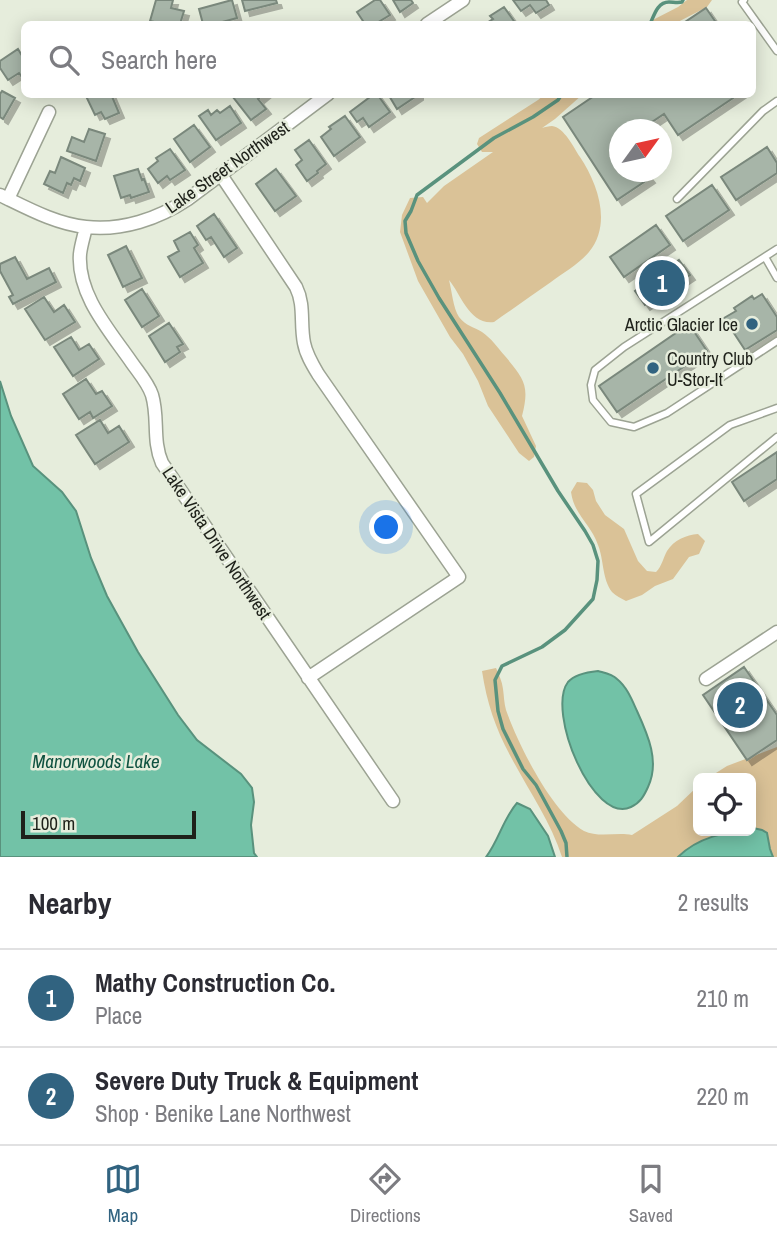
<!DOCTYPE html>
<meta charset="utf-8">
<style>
:root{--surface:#fff;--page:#f2f2f3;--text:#2b2b33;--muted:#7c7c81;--line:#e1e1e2;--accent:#316380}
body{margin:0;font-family:"Archivo Narrow",sans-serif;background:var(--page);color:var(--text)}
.controls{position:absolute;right:21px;bottom:21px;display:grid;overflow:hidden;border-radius:10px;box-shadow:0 4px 18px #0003}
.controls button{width:63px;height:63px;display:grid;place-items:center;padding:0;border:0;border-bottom:2px solid var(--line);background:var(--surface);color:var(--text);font:35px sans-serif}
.compass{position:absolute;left:609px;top:119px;width:63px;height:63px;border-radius:50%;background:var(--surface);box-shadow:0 4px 18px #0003;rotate:57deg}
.scale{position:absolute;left:21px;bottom:18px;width:175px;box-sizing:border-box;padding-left:7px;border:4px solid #1e211a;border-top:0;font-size:19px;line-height:24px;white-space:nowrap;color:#1e211a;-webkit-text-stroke:5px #e6eddc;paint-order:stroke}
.you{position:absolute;left:387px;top:528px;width:24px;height:24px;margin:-18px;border:5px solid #fff;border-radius:50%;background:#1a73e8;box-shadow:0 0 0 10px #1a73e833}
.badge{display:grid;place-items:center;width:46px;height:46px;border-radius:50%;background:var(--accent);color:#fff;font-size:23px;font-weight:700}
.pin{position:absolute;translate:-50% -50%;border:4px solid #fff;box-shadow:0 2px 7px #0006}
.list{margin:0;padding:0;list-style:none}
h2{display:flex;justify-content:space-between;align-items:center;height:91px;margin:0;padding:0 28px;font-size:30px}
h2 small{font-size:23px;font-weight:400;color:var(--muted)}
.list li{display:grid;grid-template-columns:46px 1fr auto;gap:21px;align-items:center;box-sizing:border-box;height:98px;padding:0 28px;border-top:2px solid var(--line)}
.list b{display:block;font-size:26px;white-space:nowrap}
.list p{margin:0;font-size:23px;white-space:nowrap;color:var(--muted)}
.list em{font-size:23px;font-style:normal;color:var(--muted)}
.icon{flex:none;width:38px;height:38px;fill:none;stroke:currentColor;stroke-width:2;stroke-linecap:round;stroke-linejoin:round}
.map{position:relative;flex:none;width:777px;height:857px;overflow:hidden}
.search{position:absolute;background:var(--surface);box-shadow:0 4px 18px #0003;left:21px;right:21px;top:21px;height:77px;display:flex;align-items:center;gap:18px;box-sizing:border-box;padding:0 24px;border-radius:10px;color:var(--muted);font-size:26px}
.sheet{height:287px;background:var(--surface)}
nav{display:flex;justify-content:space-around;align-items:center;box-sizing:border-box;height:98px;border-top:2px solid var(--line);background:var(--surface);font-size:19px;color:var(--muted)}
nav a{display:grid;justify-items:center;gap:4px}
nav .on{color:var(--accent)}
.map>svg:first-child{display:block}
.green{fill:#dac297}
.water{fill:#72c2a7;stroke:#59927d;stroke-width:2}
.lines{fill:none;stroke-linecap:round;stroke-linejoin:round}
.stream{stroke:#59927d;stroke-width:3.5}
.building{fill:#a7b5a8;stroke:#7a887c;stroke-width:2;filter:url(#shadow)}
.service-casing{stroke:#9ca393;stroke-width:9}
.minor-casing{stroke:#9ca393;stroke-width:15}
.service{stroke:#fff;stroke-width:6}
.minor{stroke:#fff;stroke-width:12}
.poi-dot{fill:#316380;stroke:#e6eddc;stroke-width:2.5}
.labels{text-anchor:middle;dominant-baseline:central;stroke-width:5;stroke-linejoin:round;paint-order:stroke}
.street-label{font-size:18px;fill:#1e211a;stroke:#e6eddc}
.poi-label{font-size:18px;fill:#1e211a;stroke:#e6eddc;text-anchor:end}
.water-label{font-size:19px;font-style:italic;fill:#105341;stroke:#e6eddc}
</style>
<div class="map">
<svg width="777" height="857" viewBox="0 0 777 857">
<defs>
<filter id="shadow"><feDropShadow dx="5" dy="5" stdDeviation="0" flood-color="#0004"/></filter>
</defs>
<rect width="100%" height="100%" fill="#e6eddc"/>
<path class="green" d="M687,0H712L707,7L674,24H645L678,7Z
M544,95H582L555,119L542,128C545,127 549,126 552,126C564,127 574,148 580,157C598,184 612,224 589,252C579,264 563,273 551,282C532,295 513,309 494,322C469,325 461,294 449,280C452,291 453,308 459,317C466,326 474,327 482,332C491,338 498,348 505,356C524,379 530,385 522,416L536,446L534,457L529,461L519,453L488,406L478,381L463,354L450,337L418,281L400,232L402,215L410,198L423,197L427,203L444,186L493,152H482L477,144L479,138L538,100Z
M577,482L587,483L593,490L596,501L605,515L624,529L638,561L647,571L656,572C662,566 663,558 667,551C674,540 686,535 698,534L705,541L699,554L689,557L673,579L655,586L642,595L626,601C621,598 616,596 612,592C602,579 604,560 598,545C591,524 574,515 571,492Z
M496,668C499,675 502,681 503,689C504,696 504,703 506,710C518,744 552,813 584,831C598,838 617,832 632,835L677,806L698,786V831H751V778H708L727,766L777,747V857H562C551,822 529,791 512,759C496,730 487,704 482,671Z"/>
<path class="water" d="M0,381L11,416L33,466L62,492L76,511L91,558L107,596L138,652L178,715L197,740L241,774L252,788L254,802L251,825L254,853L257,857H0Z
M598,671C605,673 612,674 617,679C627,687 632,700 637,711C648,735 660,762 648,787C644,796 640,803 631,807C593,825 546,711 568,682C575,674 588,672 598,671Z
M517,803L530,809L548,836L555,857H486C499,840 503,819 517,803Z
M753,828L762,830L767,833L770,849L773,857H678C697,838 725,831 751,831V829Z"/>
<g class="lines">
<path class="stream" d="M650,24C654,16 657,2 669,2C673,2 678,3 682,2L683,0
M562,94L558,100L533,117L494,138L417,195L411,211L405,221L406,233L418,261L439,298L500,393L558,491L585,531L593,545L598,561L597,580L593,599L565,630L542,647L502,666L495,680L498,711L503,729L523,769L536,785L561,831L566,843L567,857"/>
</g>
<path class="building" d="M156,0H173L171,8L184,11L180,24H163L150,21Z
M232,0L237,18L215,24H203L199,9Z
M242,0H276L277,3L245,11Z
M375,0H380L390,15L375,24H365L357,12Z
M393,0H411L413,3L400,12Z
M513,0H546L549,5L536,13L530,5L521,11Z
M504,7L516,24H485L493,19L490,16Z
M706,8L717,24H682Z
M18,49L24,59V80L19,73L8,80L0,68V61Z
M2,91L15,98L3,119L0,117V94Z
M85,94H111L119,113L105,119L101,112L95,115Z
M236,94H264L258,99L266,109L251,120L233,97Z
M374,94H377L390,112L369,127L363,118L357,122L350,112Z
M388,94H418V95L397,109Z
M597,94H739L678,135L664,114L640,130H620V172H645L650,178L617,200L563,117Z
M230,106L241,123L216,140L199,116L208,110L211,115L217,110L220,113Z
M345,116L360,137L334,156L321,137L331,129L329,127Z
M194,125L210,147L190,162L174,139Z
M89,129L105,134L96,161L67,151L72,137L84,142Z
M309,140L326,164L317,171L318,173L307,181L296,165L302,160L295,150Z
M767,147L777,163V173L736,200L721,177Z
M170,149L185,170L170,180L167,176L158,183L148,169L158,161L156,158Z
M61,157L85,168L80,181L74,178L71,185L67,183L63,193L44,184L50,171L55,173Z
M138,169L142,180L144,179L149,192L131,198L130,195L121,198L114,176Z
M276,169L296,196L275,211L256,184Z
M712,185L729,210L683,241L666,216Z
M214,214L237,248L224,257L211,237L206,240L197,226Z
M656,225L670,245L624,277L610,257Z
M190,232L198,245L194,248L203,263L180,277L168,257L179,251L174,241Z
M126,246L142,278L123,287L108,255Z
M15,257L27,279L49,268L56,282L13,304L9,297L13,295L0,271V264Z
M679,260L690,275L645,305L635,291Z
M142,289L159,316L142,327L125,300Z
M762,294L777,317V330L745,350L724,318L736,311L734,308L752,296L754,299Z
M44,297L54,312L64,305L75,322L45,340L25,309Z
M169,323L183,344L177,347L180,352L165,362L149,336Z
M689,324L707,351L617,412L599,386Z
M71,337L79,350L89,344L99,359L73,376L54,347Z
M86,379L96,394L102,391L112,406L93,418L90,412L79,419L63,394Z
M100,420L108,433L119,426L129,442L95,464L76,435Z
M777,452V479L744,501L732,482Z
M744,667L777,715V740L747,760L703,695Z"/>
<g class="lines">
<g class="service-casing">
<path id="service" d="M744,0L742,2L777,51
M677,199L763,111L777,101
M777,249L624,347L595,370L591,385L593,400L611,422L634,427L667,413L777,341
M765,257L777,278
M777,408L730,425L636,494L649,542L777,437"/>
</g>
<g class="minor-casing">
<path id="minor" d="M427,24L463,0
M221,175L296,287C305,305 300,323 304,343C306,354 312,364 318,374L459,577L308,678
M0,195C27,208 56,224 86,227C122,231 158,219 188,199L328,94
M8,199L49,112
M86,227C84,236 81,245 80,254C77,295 110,331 132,363C139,373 148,383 152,395C159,418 152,440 162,463L393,801
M706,679L777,632"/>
</g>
<use href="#service" class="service"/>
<use href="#minor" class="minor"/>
</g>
<g class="poi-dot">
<circle cx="752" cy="324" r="7"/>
<circle cx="653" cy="368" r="7"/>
</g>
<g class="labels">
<g class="street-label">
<text transform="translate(227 167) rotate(-35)">Lake Street Northwest</text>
<text transform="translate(217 543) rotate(56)">Lake Vista Drive Northwest</text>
</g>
<g class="poi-label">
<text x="738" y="324">Arctic Glacier Ice</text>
<text x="667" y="358" text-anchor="start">Country Club<tspan x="667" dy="21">U-Stor-It</tspan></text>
</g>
<g class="water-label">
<text x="96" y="761">Manorwoods Lake</text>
</g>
</g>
</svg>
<div class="controls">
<button><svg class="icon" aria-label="locate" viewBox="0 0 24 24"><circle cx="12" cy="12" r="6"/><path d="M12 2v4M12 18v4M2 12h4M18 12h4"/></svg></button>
</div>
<svg class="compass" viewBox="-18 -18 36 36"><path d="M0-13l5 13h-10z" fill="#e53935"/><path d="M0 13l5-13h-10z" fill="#7c7c81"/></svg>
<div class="scale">100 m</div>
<div class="you"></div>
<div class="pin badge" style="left:662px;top:283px">1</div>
<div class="pin badge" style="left:740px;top:705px">2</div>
<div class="search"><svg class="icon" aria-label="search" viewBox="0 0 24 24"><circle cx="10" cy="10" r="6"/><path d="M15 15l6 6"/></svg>Search here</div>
</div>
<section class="sheet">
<h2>Nearby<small>2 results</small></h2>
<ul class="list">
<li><span class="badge">1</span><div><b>Mathy Construction Co.</b><p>Place</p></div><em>210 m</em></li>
<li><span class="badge">2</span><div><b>Severe Duty Truck &amp; Equipment</b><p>Shop · Benike Lane Northwest</p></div><em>220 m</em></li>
</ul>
</section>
<nav>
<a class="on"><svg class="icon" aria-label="map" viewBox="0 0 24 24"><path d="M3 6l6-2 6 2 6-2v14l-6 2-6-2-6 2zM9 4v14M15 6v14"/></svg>Map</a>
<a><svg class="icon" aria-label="directions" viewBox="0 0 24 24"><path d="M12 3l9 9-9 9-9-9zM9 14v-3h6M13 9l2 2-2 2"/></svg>Directions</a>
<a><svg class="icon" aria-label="saved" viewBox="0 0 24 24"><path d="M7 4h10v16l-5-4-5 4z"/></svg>Saved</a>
</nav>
